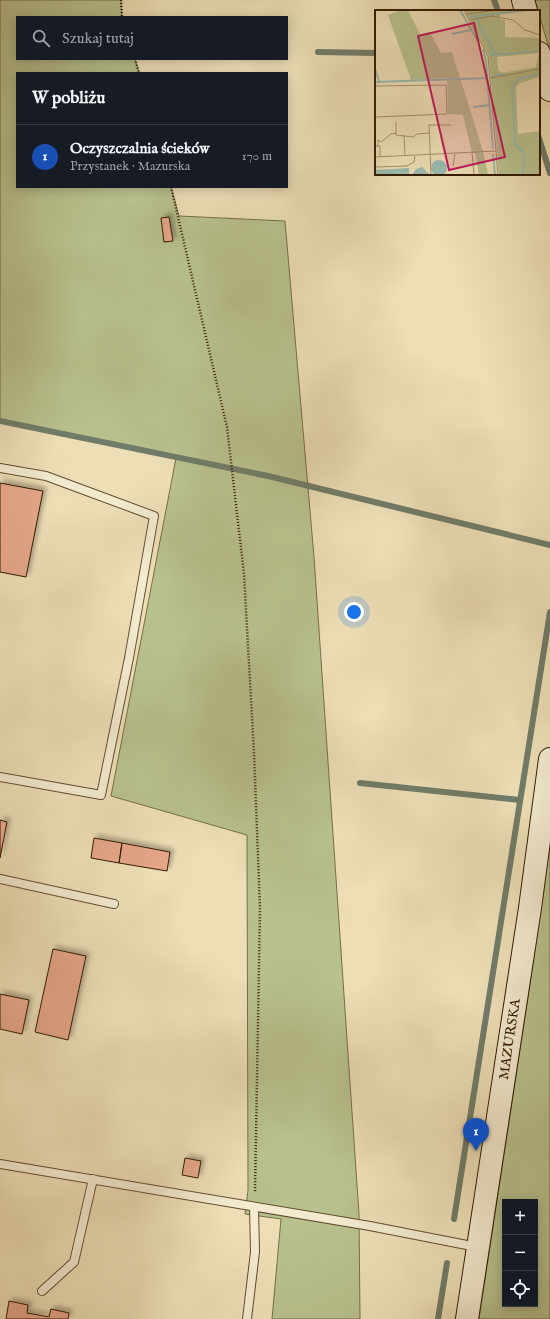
<!DOCTYPE html>
<html lang="pl">
<meta charset="utf-8">
<style>
:root{--surface:#171b24;--page:#20242c;--text:#f1f3f6;--muted:#9ea1a6;--line:#363941;--accent:#c59692}
body{margin:0;font-family:"IM FELL English",serif;background:var(--page);color:var(--text)}
.controls{position:absolute;right:12px;bottom:12px;display:grid;overflow:hidden;border-radius:0px;box-shadow:0 2px 10px #0003}
.controls button{width:36px;height:36px;display:grid;place-items:center;padding:0;border:0;border-bottom:1px solid var(--line);background:var(--surface);color:var(--text);font:20px sans-serif}
.you{position:absolute;left:354px;top:612px;width:14px;height:14px;margin:-10px;border:3px solid #fff;border-radius:50%;background:#1a73e8;box-shadow:0 0 0 6px #1a73e833}
.badge{display:grid;place-items:center;width:26px;height:26px;border-radius:50%;background:var(--accent);color:#fff;font-size:13px;font-weight:700}
.pin{position:absolute;translate:-50% -33px;filter:drop-shadow(0 1px 2px #0008)}
.pin::after{content:'';position:absolute;top:21px;width:14px;height:12px;background:inherit;clip-path:polygon(0 0,100% 0,50% 100%)}
.list{margin:0;padding:0;list-style:none}
h2{display:flex;justify-content:space-between;align-items:center;height:52px;margin:0;padding:0 16px;font-size:17px}
h2 small{font-size:13px;font-weight:400;color:var(--muted)}
.list li{display:grid;grid-template-columns:26px 1fr auto;gap:12px;align-items:center;box-sizing:border-box;height:64px;padding:0 16px;border-top:1px solid var(--line)}
.list b{display:block;font-size:15px;white-space:nowrap}
.list p{margin:0;font-size:13px;white-space:nowrap;color:var(--muted)}
.list em{font-size:13px;font-style:normal;color:var(--muted)}
.icon{flex:none;width:22px;height:22px;fill:none;stroke:currentColor;stroke-width:2;stroke-linecap:round;stroke-linejoin:round}
.map{position:relative;flex:none;width:550px;height:1319px;overflow:hidden}
.search{position:absolute;background:var(--surface);box-shadow:0 2px 10px #0003;left:16px;top:16px;width:272px;height:44px;display:flex;align-items:center;gap:10px;box-sizing:border-box;padding:0 14px;border-radius:0px;color:var(--muted);font-size:15px}
.panel{position:absolute;background:var(--surface);box-shadow:0 2px 10px #0003;left:16px;top:72px;width:272px;height:116px;border-radius:0px}
.map>svg:first-child{display:block}
.green{fill:#b8c18e;stroke:#766e48;fill-rule:evenodd}
.lines{fill:none;stroke-linecap:round;stroke-linejoin:round}
.stream{stroke:#707c69;stroke-width:6}
.building{fill:#e6a68a;stroke:#331c01;filter:url(#shadow)}
.lane-casing{stroke:#624c2e;stroke-width:10}
.secondary-casing{stroke:#331c01;stroke-width:24}
.path{stroke:#331c01;stroke-width:2.5;stroke-dasharray:1 2;stroke-linecap:butt}
.lane{stroke:#f3ead0;stroke-width:8}
.secondary{stroke:#f3ead0;stroke-width:22}
.labels{text-anchor:middle;dominant-baseline:central;stroke-width:4;stroke-linejoin:round;paint-order:stroke}
.street-label{font-size:14px;fill:#331c01;stroke:#f3ead0}
.inset-river{fill:none;stroke:#99bcaf;stroke-width:2}
.inset-road{fill:none;stroke:#a3906e;stroke-width:1}
.view{fill:#c2185b;fill-opacity:0.15;stroke:#c2185b;stroke-width:2}
.inset-edge{fill:none;stroke:#331c01;stroke-width:2}
</style>
<div class="map">
<svg width="550" height="1319" viewBox="0 0 550 1319">
<defs>
<filter id="shadow"><feDropShadow dx="3.5" dy="-3.5" stdDeviation="2" flood-color="#0004"/></filter>
</defs>
<rect width="100%" height="100%" fill="#eddeb6"/>
<filter id="stains"><feTurbulence type="fractalNoise" baseFrequency=".005" numOctaves="4"/><feColorMatrix values="0 0 0 0 .2 0 0 0 0 .09 0 0 0 0 .02 0 0 0 .5 -.17"/></filter>
<radialGradient id="worn" r=".72"><stop offset=".6" stop-color="#630" stop-opacity="0"/><stop offset="1" stop-color="#630" stop-opacity=".3"/></radialGradient>
<path class="green" d="M0,0H121L122,17H17V59H135L139,73H17V187H171L179,216L285,221L314,557L359,1214L360,1319H272L281,1219L245,1214L248,1190L247,835L111,796L176,458L0,421Z
M535,0H550V52Z
M550,838V1319H479L533,964ZM505,1202H535V1304H505Z"/>
<g class="lines">
<path class="stream" d="M494,0L498,11
M318,52L376,53
M539,138L550,173
M0,421L268,476L550,545
M360,783L520,800
M454,1219L550,612
M438,1319L447,1263"/>
</g>
<path class="building" d="M169,217L173,241L164,242L161,218Z
M0,483L43,491L26,577L0,572Z
M0,820L7,822L0,858Z
M94,838L122,843L119,863L91,858Z
M122,843L170,852L167,871L119,863Z
M53,949L86,956L68,1040L35,1032Z
M0,994L29,1000L22,1034L0,1029Z
M185,1158L201,1161L198,1178L182,1175Z
M9,1301L28,1305L27,1313L49,1317L51,1309L69,1313L68,1319H6Z"/>
<g class="lines">
<g class="lane-casing">
<path id="lane" d="M0,468L46,476L154,516L129,658L101,795L0,777
M0,879L114,904
M0,1164L370,1226L477,1247
M42,1291L74,1262L93,1179
M247,1319L255,1252L254,1207"/>
</g>
<g class="secondary-casing">
<g id="secondary">
<path d="M523,0L526,11"/>
<path d="M539,53L550,90"/>
<path id="s1" d="M467,1319L530,908L550,759"/>
</g>
</g>
<path class="path" d="M121,0L122,17
M135,59L139,73
M171,187L227,427L244,574L254,753L260,908L255,1193"/>
<use href="#lane" class="lane"/>
<use href="#secondary" class="secondary"/>
</g>
<g class="labels">
<g class="street-label">
<text stroke="none"><textPath href="#s1" startOffset="283">MAZURSKA</textPath></text>
</g>
</g>
<g transform="translate(375 10)">
<rect width="165" height="165" fill="#eddeb6"/>
<path d="M26,0H33L45,24L55,22L66,43L77,42L108,141L113,165H104L100,143H97L88,105L73,104L72,68L36,70L13,5ZM90,0H154L125,3V9L130,10V27L165,28V67L145,73L141,77L143,124L165,121V165H124L114,46ZM164,43L161,57L127,63L123,60L122,47Z" fill="#b8c18e" fill-rule="evenodd"/>
<path d="M56 158a8 8 0 1 1 16 0a8 8 0 1 1-16 0ZM47,157L55,165H37L41,159ZM34,158V165H0V160Z" fill="#99bcaf"/>
<path class="inset-river" d="M85,0L103,31M95,7L154,0M102,10L120,44M77,24L96,20M108,39L111,52L118,139M115,45L165,41M0,59L4,71M118,66L130,64M0,72L113,68M98,97L115,95M118,144L120,165M147,165L150,144L140,134L137,77L144,69L165,64"/>
<path class="inset-road" d="M89,0L113,46L123,165M91,4L124,0M94,10L117,6L138,10L150,20L165,25M115,68L165,59M0,76L71,75L72,104L0,107M21,112V125L38,127L42,124L54,123M29,125L30,146M0,136H5V147M3,136V130L6,132L16,124L21,123M97,142L99,165M0,147L121,141M78,156L80,144M0,157L32,156L39,152L40,146M56,165L54,115H76"/>
<path class="view" d="M99,13L130,147L74,160L43,26Z"/>
<rect width="165" height="165" class="inset-edge"/>
</g>
<rect width="100%" height="100%" filter="url(#stains)"/>
<rect width="100%" height="100%" fill="url(#worn)"/>
</svg>
<div class="controls">
<button>+</button>
<button>−</button>
<button><svg class="icon" aria-label="locate" viewBox="0 0 24 24"><circle cx="12" cy="12" r="6"/><path d="M12 2v4M12 18v4M2 12h4M18 12h4"/></svg></button>
</div>
<div class="you"></div>
<div class="pin badge" style="left:476px;top:1151px;background:#1a4fb4">1</div>
<div class="search"><svg class="icon" aria-label="search" viewBox="0 0 24 24"><circle cx="10" cy="10" r="6"/><path d="M15 15l6 6"/></svg>Szukaj tutaj</div>
<section class="panel">
<h2>W pobliżu<small></small></h2>
<ul class="list">
<li><span class="badge" style="background:#1a4fb4">1</span><div><b>Oczyszczalnia ścieków</b><p>Przystanek · Mazurska</p></div><em>170 m</em></li>
</ul>
</section>
</div>
